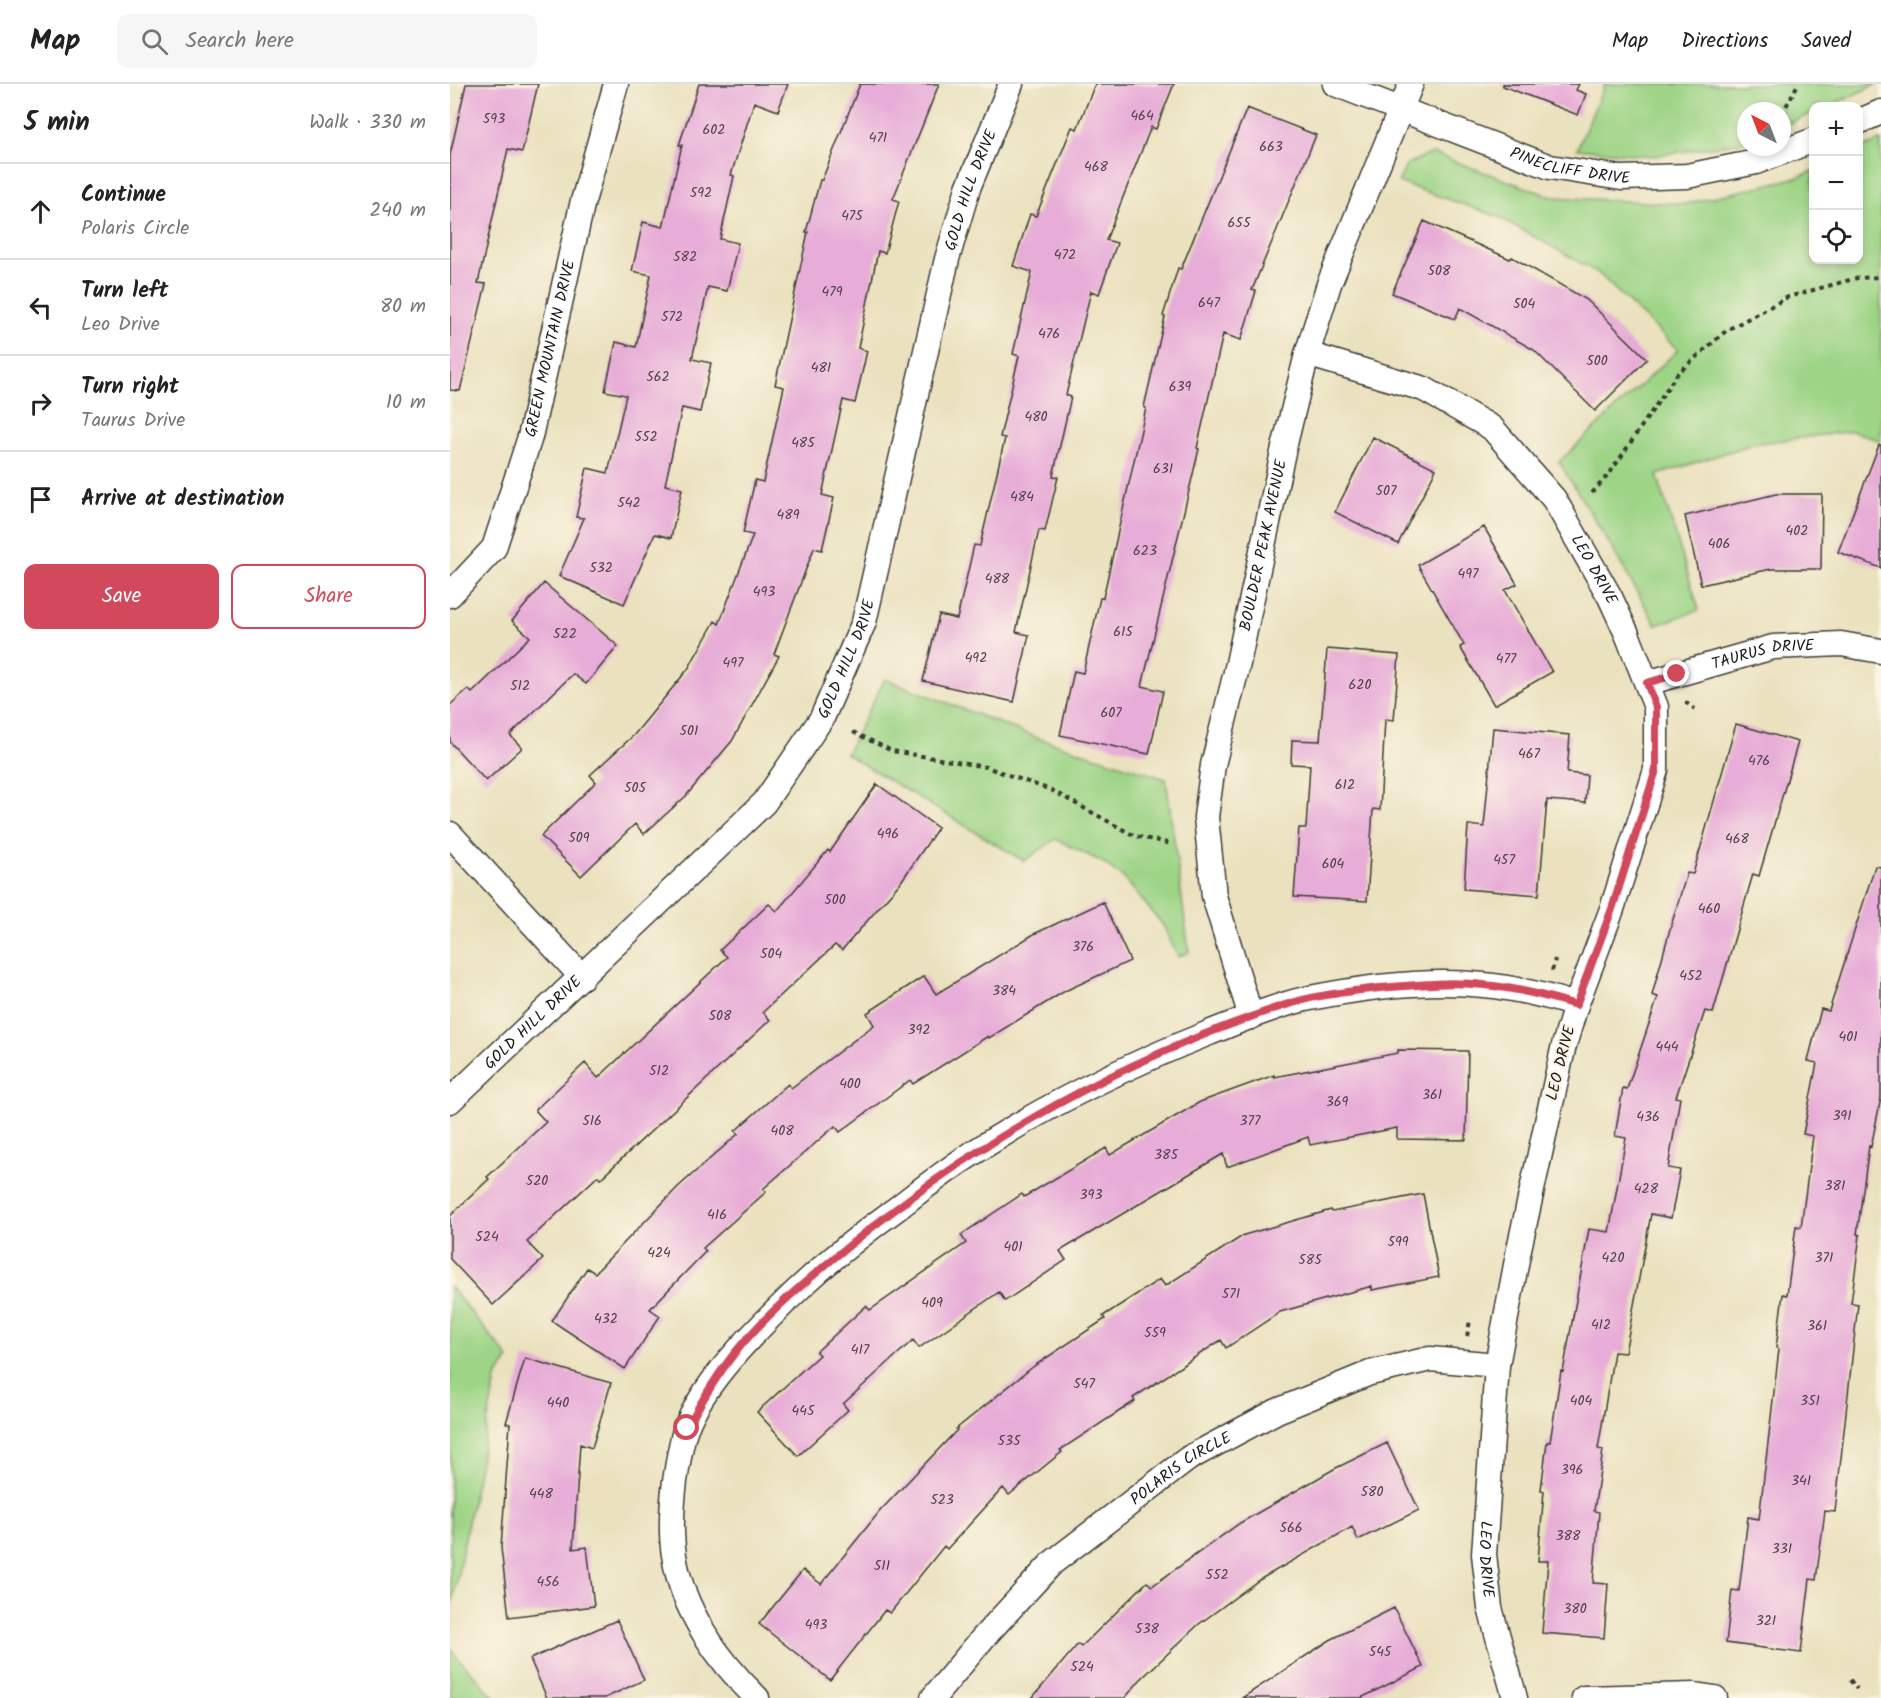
<!DOCTYPE html>
<meta charset="utf-8">
<style>
:root{--surface:#fff;--page:#f6f6f6;--text:#222;--muted:#767676;--line:#e0e0e0;--accent:#d1495b}
body{margin:0;font-family:Kalam,sans-serif;background:var(--page);color:var(--text)}
.controls{position:absolute;right:18px;top:18px;display:grid;overflow:hidden;border-radius:12px;box-shadow:0 3px 9px #0003}
.controls button{width:54px;height:54px;display:grid;place-items:center;padding:0;border:0;border-bottom:2px solid var(--line);background:var(--surface);color:var(--text);font:30px sans-serif}
.compass{position:absolute;left:1287px;top:18px;width:54px;height:54px;border-radius:50%;background:var(--surface);box-shadow:0 3px 9px #0003;rotate:318deg}
.stop{position:absolute;width:18px;height:18px;margin:-14px;border:4px solid #d1495b;border-radius:50%;background:#fff}
.stop.end{background:#d1495b;border-color:#fff;box-shadow:0 2px 6px #0008}
.list{margin:0;padding:0;list-style:none}
h2{display:flex;justify-content:space-between;align-items:center;height:78px;margin:0;padding:0 24px;font-size:26px}
h2 small{font-size:20px;font-weight:400;color:var(--muted)}
.list li{display:grid;grid-template-columns:39px 1fr auto;gap:18px;align-items:center;box-sizing:border-box;height:96px;padding:0 24px;border-top:2px solid var(--line)}
.list b{display:block;font-size:22px;white-space:nowrap}
.list p{margin:0;font-size:20px;white-space:nowrap;color:var(--muted)}
.list em{font-size:20px;font-style:normal;color:var(--muted)}
.actions{display:flex;gap:12px;padding:18px 24px}
.actions a{flex:1;padding:14px 0;border:2px solid var(--accent);border-radius:12px;text-align:center;font-size:21px;color:var(--accent)}
.actions .main{background:var(--accent);color:#fff}
.icon{flex:none;width:33px;height:33px;fill:none;stroke:currentColor;stroke-width:2;stroke-linecap:round;stroke-linejoin:round}
.map{position:relative;flex:none;width:1431px;height:1614px;overflow:hidden}
header{display:flex;align-items:center;gap:36px;box-sizing:border-box;height:84px;padding:0 30px;background:var(--surface);border-bottom:2px solid var(--line)}
header strong{font-size:28px}
nav{display:flex;gap:33px;margin-inline-start:auto;font-size:21px}
.search{width:420px;height:54px;background:var(--page);display:flex;align-items:center;gap:15px;box-sizing:border-box;padding:0 21px;border-radius:12px;color:var(--muted);font-size:22px}
main{display:flex}
aside{flex:1;background:var(--surface)}
.map>svg:first-child{display:block}
.green{fill:#9dd486;stroke:#5c7851;stroke-width:1.5}
.building{fill:#e7acd7}
.lines{fill:none;stroke-linecap:round;stroke-linejoin:round}
.minor-casing{stroke:#3b3a34;stroke-width:27}
.path{stroke:#3b3a34;stroke-width:4;stroke-dasharray:4.5 4.5;stroke-linecap:butt}
.minor{stroke:#fff;stroke-width:24}
.route{stroke:#d1495b;stroke-width:8}
.labels{text-anchor:middle;dominant-baseline:central;stroke-width:5;stroke-linejoin:round;paint-order:stroke}
.number-label{font-size:14px;fill:#4f404b}
.street-label{font-size:16px;fill:#1c1c1c;stroke:#fcf5e5}
</style>
<header>
<strong>Map</strong>
<div class="search"><svg class="icon" aria-label="search" viewBox="0 0 24 24"><circle cx="10" cy="10" r="6"/><path d="M15 15l6 6"/></svg>Search here</div>
<nav><a>Map</a><a>Directions</a><a>Saved</a></nav>
</header>
<main>
<aside>
<h2>5 min<small>Walk · 330 m</small></h2>
<ul class="list">
<li><svg class="icon" aria-label="ahead" viewBox="0 0 24 24"><path d="M12 20V5M6 11l6-6 6 6"/></svg><div><b>Continue</b><p>Polaris Circle</p></div><em>240 m</em></li>
<li><svg class="icon" aria-label="left" viewBox="0 0 24 24"><path d="M17 20v-9H6M10 6l-5 5 5 5"/></svg><div><b>Turn left</b><p>Leo Drive</p></div><em>80 m</em></li>
<li><svg class="icon" aria-label="right" viewBox="0 0 24 24"><path d="M7 20v-9h11M14 6l5 5-5 5"/></svg><div><b>Turn right</b><p>Taurus Drive</p></div><em>10 m</em></li>
<li><svg class="icon" aria-label="arrive" viewBox="0 0 24 24"><path d="M6 21V4h12l-3 4 3 4H6"/></svg><div><b>Arrive at destination</b></div></li>
</ul>
<div class="actions"><a class="main">Save</a><a>Share</a></div>
</aside>
<div class="map">
<svg width="1431" height="1614" viewBox="0 0 1431 1614">
<rect width="100%" height="100%" fill="#fcf5e5"/>
<filter id="ink" filterUnits="userSpaceOnUse"><feTurbulence type="fractalNoise" baseFrequency=".0167" numOctaves="2"/><feDisplacementMap in="SourceGraphic" scale="12" xChannelSelector="R" yChannelSelector="G"/><feConvolveMatrix kernelMatrix="1 2 1 2 8 2 1 2 1" color-interpolation-filters="sRGB"/></filter>
<filter id="wash" filterUnits="userSpaceOnUse"><feTurbulence type="fractalNoise" baseFrequency=".008" numOctaves="4" result="noise"/><feDisplacementMap in="SourceGraphic" scale="24" xChannelSelector="R" yChannelSelector="G"/><feGaussianBlur stdDeviation="1.35" result="paint"/><feColorMatrix in="noise" values="0 0 0 0 0 0 0 0 0 0 0 0 0 0 0 0 0 1.4 0 .05"/><feComposite in="paint" operator="in"/></filter>
<g filter="url(#wash)">
<rect width="100%" height="100%" fill="#eae1be"/>
<path class="green" d="M1155,0H1427L1379,22H1364L1363,29L1332,42V27H1296V56L1288,59L1204,72L1127,65Z
M1431,56V357L1403,347L1303,360L1207,391L1249,526L1206,541L1159,459L1109,378L1228,266L1147,188L1049,133L948,98L957,80L982,69L1102,113L1235,120L1349,93L1363,87L1364,176H1408L1409,66Z
M435,595L588,654L716,695L739,868L728,873L713,841L673,793L652,778L606,755L574,777L396,670Z
M0,1203L59,1274L46,1294L0,1531Z
M0,1565L45,1614H0Z"/>
<g id="blocks">
<path class="building" d="M16,0H88L72,68L58,65L28,199L36,200L10,307L0,306V71Z
M249,0H338L328,27L304,18L281,91L284,92L270,155L288,159L277,207L258,203L242,275L261,279L250,328L232,324L215,401L232,405L221,454L205,450L174,520L109,492L134,434L126,433L137,384L158,389L176,311L155,307L166,258L186,263L201,191L182,187L193,138L213,143L232,61H229Z
M410,0H489L443,115L449,117L435,169L428,167L408,264L417,267L405,319L393,316L372,411L384,414L372,466L364,464L324,570L329,572L282,657L236,712L194,750L185,740L131,792L91,752L146,698L140,691L184,651L238,585L265,537L269,540L303,451L293,449L305,396L313,398L334,303L325,301L358,148H356L370,96H372Z
M645,0H724L706,45L701,43L656,156L667,159L649,210L641,207L616,311L621,313L603,392L608,393L595,447L589,446L566,548L579,551L564,618L473,597L489,531L507,535L524,461L530,462L555,354L550,353L569,272L563,270L582,188L563,182L580,130L586,132L622,43L627,45Z
M1053,0H1129L1126,6L1136,10L1128,31L1053,2Z
M797,24L866,51L802,206L806,207L791,256L773,250L747,364L749,365L692,602L713,607L699,670L610,651L624,587L633,589L650,514H653L696,324L694,323L715,233L713,232L728,184L731,185Z
M974,137L1060,175L1062,173L1137,216L1197,275L1145,327L1084,266L1010,224L1005,235L942,209Z
M923,353L986,385L948,460L885,428Z
M1429,361H1431V484L1388,468Z
M1326,410H1372L1371,485H1321L1251,501L1235,432Z
M1034,443L1067,500L1055,506L1102,588L1044,621L1010,563L1014,561L968,481Z
M94,499L168,562L136,600L123,590L60,651L72,664L36,697L0,658V621L18,605L22,609L80,553L62,537Z
M877,565L949,571L944,636L935,635L930,726L923,725L917,817L844,813L849,744H856L860,681L841,680L842,656L870,657Z
M1286,640L1348,658L1309,792L1303,790L1263,929L1255,927L1226,1013L1230,1014L1218,1084L1230,1086L1221,1134L1201,1130L1175,1269L1164,1268L1148,1365L1153,1366L1144,1427L1149,1428L1143,1499L1158,1500L1154,1554L1092,1549L1098,1477H1088L1094,1407L1091,1406L1097,1358H1100L1111,1287L1113,1288L1139,1145L1159,1148L1176,1054L1165,1052L1173,1004L1177,1005L1208,913L1202,911L1220,845L1237,789L1243,790Z
M1043,644L1120,651L1117,689L1137,691L1135,719L1097,716L1089,811L1014,805L1018,741L1034,743Z
M427,700L488,744L450,799L392,866L385,861L313,928L320,936L150,1095L148,1092L77,1158L93,1175L43,1221L0,1175V1132L39,1095L37,1093L96,1038L85,1026L135,979L148,994L277,873L270,866L319,820L327,827L378,766L380,768Z
M1425,782L1431,783V1014L1421,1063L1419,1062L1407,1150L1410,1151L1401,1219L1408,1220L1385,1428L1375,1427L1366,1496L1360,1495L1351,1569L1276,1559L1282,1506L1289,1507L1298,1433L1309,1435L1329,1265L1326,1264L1333,1210L1337,1211L1346,1142L1351,1143L1363,1052L1353,1050L1367,979L1358,977L1371,925L1379,927Z
M653,818L680,877L615,907L539,954L538,952L463,1000L460,996L390,1048L385,1042L313,1105L316,1108L253,1164L256,1167L200,1225L210,1232L175,1285L102,1237L137,1184L145,1189L228,1103L288,1050L285,1047L338,1000L341,1004L424,941L417,929L474,892L486,910L584,850Z
M948,966L1018,967L1016,1056L947,1055V1044L860,1061L858,1053L777,1083L773,1070L610,1167L616,1176L555,1217L549,1208L469,1264L463,1256L393,1320L398,1326L348,1372L307,1328L369,1271L366,1268L416,1222L420,1226L516,1159L511,1151L572,1110L574,1113L656,1064L660,1071L750,1018L824,991V993L948,969Z
M973,1110L989,1193L922,1206V1202L830,1228L776,1264L771,1256L683,1314L685,1317L610,1366L612,1368L559,1411L553,1404L497,1465L494,1462L440,1529L435,1526L380,1596L309,1540L353,1486L371,1500L430,1427L507,1346L506,1345L584,1282L655,1235L653,1232L710,1195L715,1202L794,1151L881,1126L882,1128Z
M75,1274L161,1299L142,1364L130,1360L123,1465L137,1463L144,1522L59,1533L51,1464L60,1340L56,1339Z
M937,1359L969,1426L908,1456L902,1443L809,1496L749,1540L690,1596L675,1614H582L628,1560L631,1563L697,1498L702,1502L790,1439L884,1385Z
M944,1524L973,1583L911,1614H792L880,1556Z
M167,1536L194,1596L155,1614H97L80,1575Z"/>
</g>
</g>
<g filter="url(#ink)">
<use href="#blocks" fill-opacity="0" stroke="#3b3a34" stroke-width="1.5"/>
<g class="lines">
<g class="minor-casing">
<g id="minor">
<path id="s1" d="M885,0L1100,83L1171,94L1237,92L1306,78L1364,56"/>
<path d="M1408,38L1431,28"/>
<path id="s2" d="M857,270L974,305L1042,344L1104,415L1160,513L1177,550L1206,623V686L1162,825L1126,921L1113,965L1069,1165L1047,1281L1034,1470L1040,1524L1065,1614"/>
<path id="s3" d="M0,511L44,464L80,353L132,121L166,0"/>
<path id="s4" d="M1197,599L1323,563L1391,560L1431,567"/>
<path d="M0,750L132,893"/>
<path id="s5" d="M801,933L764,812L756,733L763,681L787,584L833,368L857,270L879,200L961,0"/>
<path id="s6" d="M0,1017L314,719L372,634L414,538L497,175L518,104L561,0"/>
<path d="M307,1614C268,1576 232,1526 224,1471C220,1446 222,1421 225,1397C228,1380 230,1360 236,1344C252,1303 290,1263 321,1232C360,1192 403,1156 449,1123C468,1108 488,1093 508,1079C586,1026 671,984 759,949C792,936 826,921 860,914C915,903 979,895 1034,901C1066,904 1097,912 1126,921"/>
<path id="s7" d="M483,1614L533,1554L602,1479L739,1374L827,1327L920,1289L980,1275L1047,1281"/>
<path d="M1134,1614L1245,1611L1265,1614"/>
</g>
</g>
<path class="path" d="M1332,30L1348,0
M1142,409L1160,389L1227,290L1277,246L1338,213L1407,194L1431,193
M1235,618L1245,625
M403,648L442,667L536,683L601,706L685,752L722,760
M1102,887L1105,875
M1017,1252L1020,1237
M1400,1596L1407,1605"/>
<use href="#minor" class="minor"/>
</g>
</g>
<g class="lines" filter="url(#ink)">
<path class="route" d="M237,1344C252,1316 267,1290 288,1265C319,1228 357,1196 395,1165C505,1074 625,1002 758,949C791,937 823,923 857,915C880,909 906,907 930,904C964,901 1000,897 1034,901C1066,904 1097,912 1126,921L1162,825L1206,686V623L1197,599L1227,590"/>
</g>
<g class="labels">
<g class="number-label">
<text x="692" y="32">464</text>
<text x="44" y="35">593</text>
<text x="264" y="46">602</text>
<text x="428" y="54">471</text>
<text x="821" y="63">663</text>
<text x="646" y="83">468</text>
<text x="251" y="109">592</text>
<text x="402" y="132">475</text>
<text x="789" y="139">655</text>
<text x="615" y="171">472</text>
<text x="235" y="173">582</text>
<text x="989" y="187">508</text>
<text x="382" y="208">479</text>
<text x="759" y="219">647</text>
<text x="1074" y="220">504</text>
<text x="222" y="233">572</text>
<text x="599" y="250">476</text>
<text x="1147" y="277">500</text>
<text x="371" y="284">481</text>
<text x="208" y="293">562</text>
<text x="730" y="303">639</text>
<text x="586" y="333">480</text>
<text x="196" y="353">552</text>
<text x="353" y="359">485</text>
<text x="713" y="385">631</text>
<text x="936" y="407">507</text>
<text x="572" y="413">484</text>
<text x="179" y="419">542</text>
<text x="338" y="431">489</text>
<text x="1347" y="447">402</text>
<text x="1269" y="460">406</text>
<text x="695" y="467">623</text>
<text x="151" y="484">532</text>
<text x="1018" y="490">497</text>
<text x="547" y="495">488</text>
<text x="314" y="508">493</text>
<text x="673" y="548">615</text>
<text x="115" y="550">522</text>
<text x="526" y="574">492</text>
<text x="1056" y="575">477</text>
<text x="283" y="579">497</text>
<text x="910" y="601">620</text>
<text x="70" y="602">512</text>
<text x="661" y="629">607</text>
<text x="239" y="647">501</text>
<text x="1079" y="670">467</text>
<text x="1309" y="677">476</text>
<text x="895" y="701">612</text>
<text x="185" y="704">505</text>
<text x="438" y="750">496</text>
<text x="129" y="754">509</text>
<text x="1287" y="755">468</text>
<text x="1054" y="776">457</text>
<text x="883" y="780">604</text>
<text x="385" y="816">500</text>
<text x="1259" y="825">460</text>
<text x="633" y="863">376</text>
<text x="321" y="870">504</text>
<text x="1241" y="892">452</text>
<text x="554" y="907">384</text>
<text x="270" y="932">508</text>
<text x="469" y="946">392</text>
<text x="1398" y="953">401</text>
<text x="1217" y="963">444</text>
<text x="209" y="987">512</text>
<text x="400" y="1000">400</text>
<text x="982" y="1011">361</text>
<text x="887" y="1018">369</text>
<text x="1392" y="1032">391</text>
<text x="1198" y="1033">436</text>
<text x="142" y="1037">516</text>
<text x="800" y="1037">377</text>
<text x="332" y="1047">408</text>
<text x="716" y="1071">385</text>
<text x="87" y="1097">520</text>
<text x="1385" y="1102">381</text>
<text x="1196" y="1105">428</text>
<text x="641" y="1111">393</text>
<text x="267" y="1131">416</text>
<text x="37" y="1153">524</text>
<text x="948" y="1158">599</text>
<text x="563" y="1163">401</text>
<text x="209" y="1169">424</text>
<text x="1163" y="1174">420</text>
<text x="1374" y="1174">371</text>
<text x="860" y="1176">585</text>
<text x="781" y="1210">571</text>
<text x="482" y="1219">409</text>
<text x="156" y="1235">432</text>
<text x="1151" y="1241">412</text>
<text x="1367" y="1242">361</text>
<text x="705" y="1249">559</text>
<text x="410" y="1266">417</text>
<text x="634" y="1300">547</text>
<text x="1131" y="1317">404</text>
<text x="1360" y="1317">351</text>
<text x="108" y="1319">440</text>
<text x="353" y="1327">445</text>
<text x="559" y="1357">535</text>
<text x="1122" y="1386">396</text>
<text x="1351" y="1397">341</text>
<text x="922" y="1408">580</text>
<text x="91" y="1410">448</text>
<text x="492" y="1416">523</text>
<text x="841" y="1444">566</text>
<text x="1118" y="1452">388</text>
<text x="1332" y="1465">331</text>
<text x="432" y="1482">511</text>
<text x="767" y="1491">552</text>
<text x="98" y="1498">456</text>
<text x="1125" y="1525">380</text>
<text x="1316" y="1537">321</text>
<text x="366" y="1541">493</text>
<text x="697" y="1545">538</text>
<text x="930" y="1568">545</text>
<text x="632" y="1583">524</text>
</g>
<g class="street-label">
<text stroke="none"><textPath href="#s1" startOffset="250">PINECLIFF DRIVE</textPath></text>
<text stroke="none"><textPath href="#s6" startOffset="1086">GOLD HILL DRIVE</textPath></text>
<text stroke="none"><textPath href="#s3" startOffset="272">GREEN MOUNTAIN DRIVE</textPath></text>
<text stroke="none"><textPath href="#s5" startOffset="484">BOULDER PEAK AVENUE</textPath></text>
<text stroke="none"><textPath href="#s2" startOffset="376">LEO DRIVE</textPath></text>
<text stroke="none"><textPath href="#s4" startOffset="120">TAURUS DRIVE</textPath></text>
<text stroke="none"><textPath href="#s6" startOffset="600">GOLD HILL DRIVE</textPath></text>
<text stroke="none"><textPath href="#s6" startOffset="114">GOLD HILL DRIVE</textPath></text>
<text transform="translate(1111 979) rotate(-76)">LEO DRIVE</text>
<text stroke="none"><textPath href="#s7" startOffset="340">POLARIS CIRCLE</textPath></text>
<text stroke="none"><textPath href="#s2" startOffset="1402">LEO DRIVE</textPath></text>
</g>
</g>
</svg>
<div class="controls">
<button>+</button>
<button>−</button>
<button><svg class="icon" aria-label="locate" viewBox="0 0 24 24"><circle cx="12" cy="12" r="6"/><path d="M12 2v4M12 18v4M2 12h4M18 12h4"/></svg></button>
</div>
<svg class="compass" viewBox="-18 -18 36 36"><path d="M0-13l5 13h-10z" fill="#e53935"/><path d="M0 13l5-13h-10z" fill="#767676"/></svg>
<div class="stop" style="left:237px;top:1344px"></div>
<div class="stop end" style="left:1227px;top:590px"></div>
</div>
</main>
